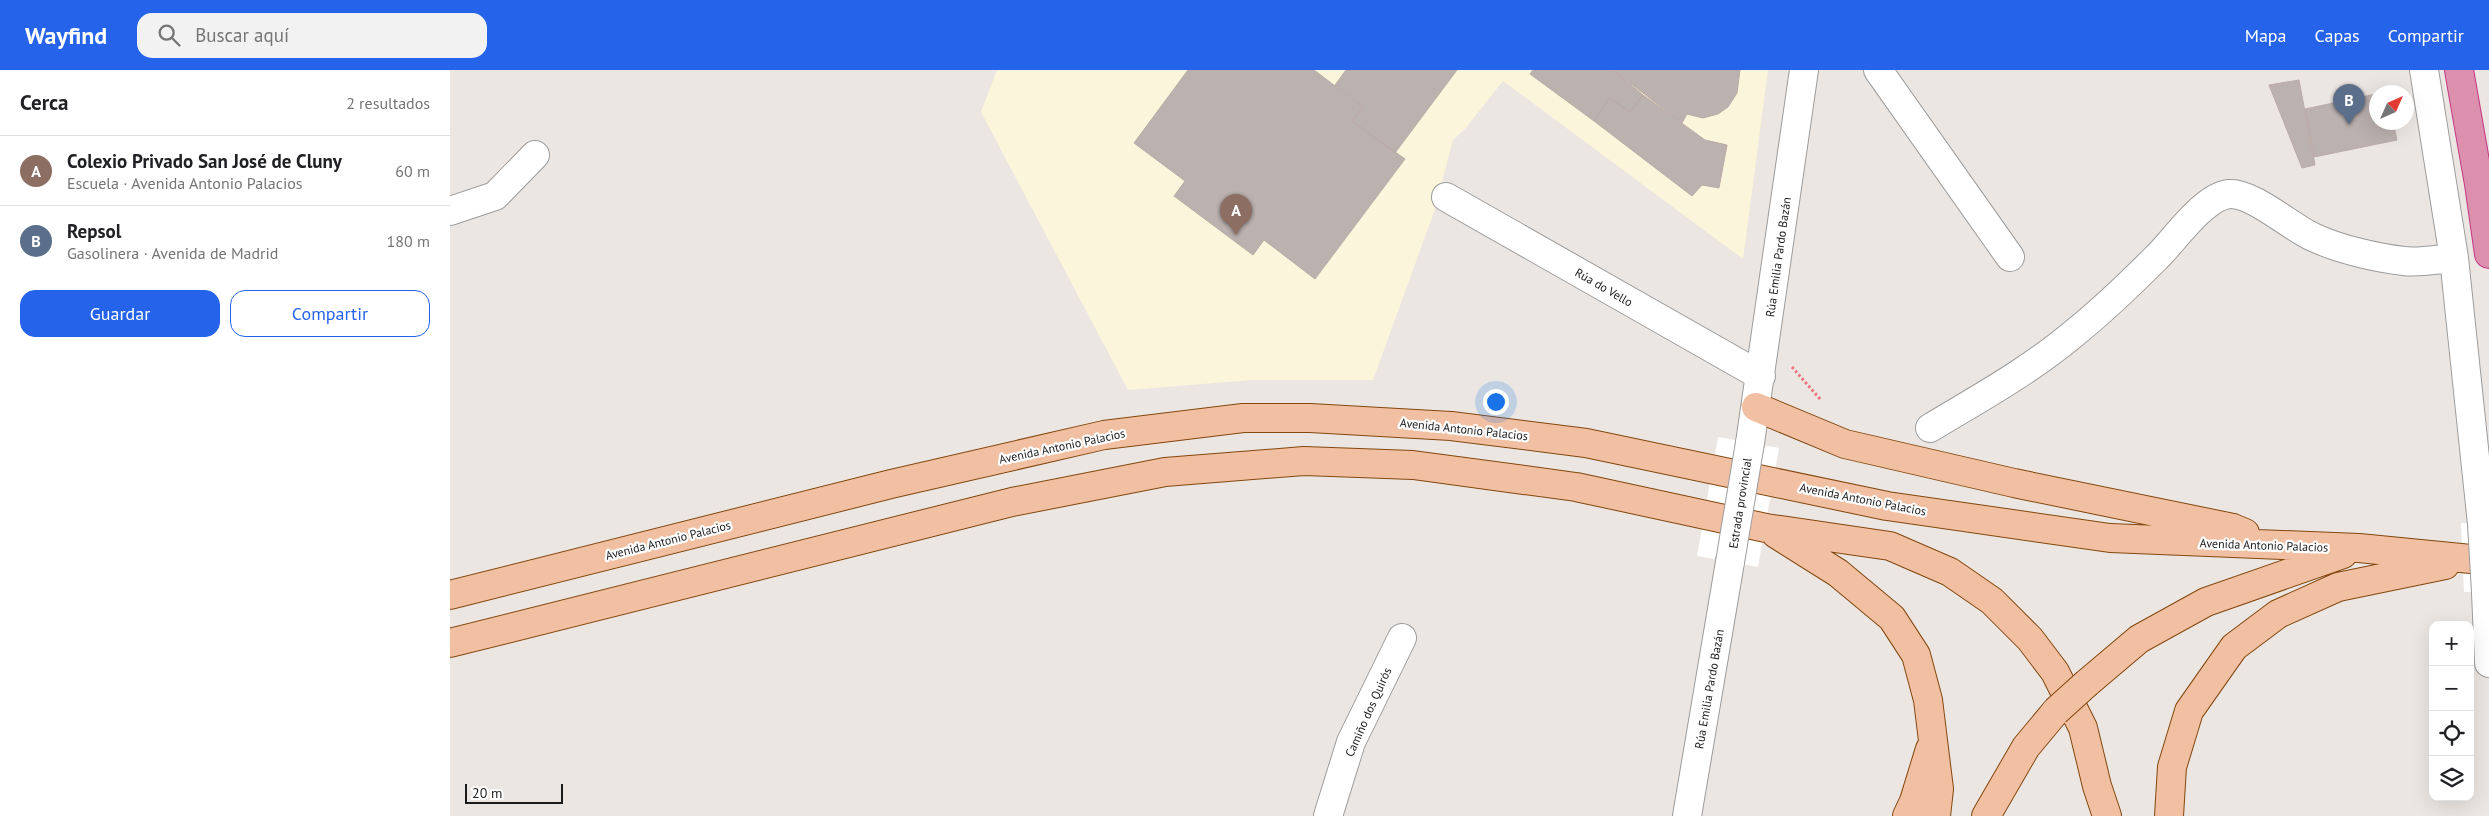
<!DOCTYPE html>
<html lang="es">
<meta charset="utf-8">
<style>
:root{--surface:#fff;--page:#f2f2f2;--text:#202124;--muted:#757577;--line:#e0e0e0;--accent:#2563eb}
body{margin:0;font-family:"PT Sans",sans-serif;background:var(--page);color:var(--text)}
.controls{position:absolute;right:15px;bottom:15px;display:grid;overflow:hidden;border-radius:10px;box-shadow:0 5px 20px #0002}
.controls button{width:45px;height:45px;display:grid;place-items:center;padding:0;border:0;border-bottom:1px solid var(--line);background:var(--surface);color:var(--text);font:25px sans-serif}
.compass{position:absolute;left:1919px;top:15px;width:45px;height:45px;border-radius:50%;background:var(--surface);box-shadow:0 5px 20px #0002;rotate:45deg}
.scale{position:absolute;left:15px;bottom:12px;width:98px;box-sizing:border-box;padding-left:5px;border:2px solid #1b1b1b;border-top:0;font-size:14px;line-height:18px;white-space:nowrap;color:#1b1b1b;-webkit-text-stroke:4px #fff;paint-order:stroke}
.you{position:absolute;left:1045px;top:331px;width:18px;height:18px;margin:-12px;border:4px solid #fff;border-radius:50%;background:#1a73e8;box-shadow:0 0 0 8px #1a73e833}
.badge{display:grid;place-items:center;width:32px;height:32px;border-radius:50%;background:var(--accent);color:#fff;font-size:16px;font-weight:700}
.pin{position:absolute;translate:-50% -41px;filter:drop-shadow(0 1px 2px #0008)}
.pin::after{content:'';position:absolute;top:26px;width:18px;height:15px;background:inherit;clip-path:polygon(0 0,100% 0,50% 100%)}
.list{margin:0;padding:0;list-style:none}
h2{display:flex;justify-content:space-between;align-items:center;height:65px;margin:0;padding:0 20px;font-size:21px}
h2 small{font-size:16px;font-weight:400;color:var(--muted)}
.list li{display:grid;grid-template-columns:32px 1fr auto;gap:15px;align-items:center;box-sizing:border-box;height:70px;padding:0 20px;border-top:1px solid var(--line)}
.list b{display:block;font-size:19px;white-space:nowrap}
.list p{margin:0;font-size:16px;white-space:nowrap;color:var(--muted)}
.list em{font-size:16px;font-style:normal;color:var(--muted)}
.actions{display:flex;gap:10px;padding:15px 20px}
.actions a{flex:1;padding:11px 0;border:1px solid var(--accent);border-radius:15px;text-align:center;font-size:18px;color:var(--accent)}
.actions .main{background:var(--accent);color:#fff}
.icon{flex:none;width:28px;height:28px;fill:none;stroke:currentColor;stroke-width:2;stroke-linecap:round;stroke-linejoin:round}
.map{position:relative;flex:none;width:2039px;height:746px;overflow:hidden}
header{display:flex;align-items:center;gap:30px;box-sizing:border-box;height:70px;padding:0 25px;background:var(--accent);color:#fff}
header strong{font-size:24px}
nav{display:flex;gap:28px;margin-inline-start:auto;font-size:18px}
.search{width:350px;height:45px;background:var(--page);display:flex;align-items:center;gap:12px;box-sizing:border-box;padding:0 18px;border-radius:15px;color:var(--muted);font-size:19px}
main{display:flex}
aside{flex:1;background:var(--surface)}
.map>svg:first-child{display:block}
.education{fill:#fbf5db}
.pier{fill:#fff}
.building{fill:#bbb1af;stroke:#bcaba6}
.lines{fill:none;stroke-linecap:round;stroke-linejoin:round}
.minor-casing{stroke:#9c9c9c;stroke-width:30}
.major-casing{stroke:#83470f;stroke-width:30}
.highway-casing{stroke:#c33581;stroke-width:30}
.path{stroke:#eb747e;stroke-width:3;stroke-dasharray:2.5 2.5;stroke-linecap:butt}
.minor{stroke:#fff;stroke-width:28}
.major{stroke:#f1bfa1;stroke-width:28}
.highway{stroke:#dc90ad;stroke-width:28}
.minor-bridge-casing{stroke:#9c9c9c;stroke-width:30;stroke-linecap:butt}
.major-bridge-casing{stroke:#83470f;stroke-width:30;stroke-linecap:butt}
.minor-bridge{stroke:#fff;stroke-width:28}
.major-bridge{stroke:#f1bfa1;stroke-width:28}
.labels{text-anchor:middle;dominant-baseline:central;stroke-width:4.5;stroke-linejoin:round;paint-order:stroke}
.street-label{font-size:12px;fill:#1b1b1b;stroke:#fff}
</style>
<header>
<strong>Wayfind</strong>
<div class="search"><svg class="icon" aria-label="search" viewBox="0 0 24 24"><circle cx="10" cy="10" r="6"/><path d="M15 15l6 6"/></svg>Buscar aquí</div>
<nav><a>Mapa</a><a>Capas</a><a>Compartir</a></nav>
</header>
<main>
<aside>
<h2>Cerca<small>2 resultados</small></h2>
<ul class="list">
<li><span class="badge" style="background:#8d6e63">A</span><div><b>Colexio Privado San José de Cluny</b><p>Escuela · Avenida Antonio Palacios</p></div><em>60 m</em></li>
<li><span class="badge" style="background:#5c6f8a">B</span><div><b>Repsol</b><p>Gasolinera · Avenida de Madrid</p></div><em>180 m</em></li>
</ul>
<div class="actions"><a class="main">Guardar</a><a>Compartir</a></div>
</aside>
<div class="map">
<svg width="2039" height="746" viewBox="0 0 2039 746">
<rect width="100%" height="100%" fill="#ece6e2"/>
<path class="education" d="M547,0H1318L1293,189L1053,11L1014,60L1003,70L984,142L923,310H802L678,320L531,42Z"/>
<path class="pier" d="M1268,367L1329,378L1308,497L1247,486Z
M2011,453L2039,454V522H2014Z"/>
<path class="building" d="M738,0H864L913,37L902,51L955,89L865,209L814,170L803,185L724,126L735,111L684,73Z
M896,0H1007L945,83L902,51L913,37L885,15Z
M1083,0H1163L1193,25L1180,42L1160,28L1144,51L1080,4Z
M1163,0H1290L1287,23L1278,37L1268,44L1253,48L1237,44L1232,53Z
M1849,10L1865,95L1852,98L1819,15Z
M1926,24V52H1943L1947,70L1864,87L1855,39Z
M1193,25L1255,70L1277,75L1269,118L1252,115L1242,126L1144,51L1160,28L1180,42Z"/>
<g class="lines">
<g class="minor-casing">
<path id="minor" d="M1428,0L1560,187
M1974,0L2004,188L2032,454
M996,127L1311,306
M0,141L45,126L85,85
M1480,358C1528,329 1579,301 1622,265C1652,241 1679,215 1706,188C1724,171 1753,127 1779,124C1802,122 1842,158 1863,167C1888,179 1927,188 1954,191C1970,193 1988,189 2004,188
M1300,373L1354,0
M2036,522L2039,593
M878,746L901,672L952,568
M1237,746L1280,492"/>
</g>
<g class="major-casing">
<path id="major" d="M1306,337L1395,374L1564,413L1783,458L1795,463
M1326,464L1388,503L1442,548L1466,585L1478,630L1489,719L1486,746
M0,525L441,414L654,365L793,348H860L1001,356L1136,373L1437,436L1660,468L1909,478L2021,489H2039
M0,573L562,432L715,402L854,391L963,395L1126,417L1316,458L1440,476L1500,502L1542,531L1580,569L1605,602L1633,658L1647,716L1657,746
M1637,613L1689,569L1756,532L1893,484
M1457,746L1464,731L1480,679
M1536,746L1576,677L1606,641
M1719,746L1722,697L1739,641L1784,577L1828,544L1888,517L1995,495"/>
</g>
<g class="highway-casing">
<path id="highway" d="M2009,0L2029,114L2039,184"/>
</g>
<path class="path" d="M1342,297L1371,330"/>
<use href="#minor" class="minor"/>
<use href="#major" class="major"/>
<use href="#highway" class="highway"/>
<g class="minor-bridge-casing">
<path id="minor-bridge" d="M2032,454L2036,522
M1280,492L1300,373"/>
</g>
<g class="major-bridge-casing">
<path id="major-bridge" d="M1606,641L1637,613"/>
</g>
<use href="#minor-bridge" class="minor-bridge"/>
<use href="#major-bridge" class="major-bridge"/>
</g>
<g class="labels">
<g class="street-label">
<text transform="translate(1328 187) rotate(-82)">Rúa Emilia Pardo Bazán</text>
<text transform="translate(1154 217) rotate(30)">Rúa do Vello</text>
<text transform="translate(1014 359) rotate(6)">Avenida Antonio Palacios</text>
<text transform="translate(612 376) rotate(-12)">Avenida Antonio Palacios</text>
<text transform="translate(1413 429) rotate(11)">Avenida Antonio Palacios</text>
<text transform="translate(1290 433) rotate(-81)">Estrada provincial</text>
<text transform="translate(218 470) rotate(-14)">Avenida Antonio Palacios</text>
<text transform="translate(1814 475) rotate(2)">Avenida Antonio Palacios</text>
<text transform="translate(1259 619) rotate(-80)">Rúa Emilia Pardo Bazán</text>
<text transform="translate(918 642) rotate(-66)">Camiño dos Quirós</text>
</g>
</g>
</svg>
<div class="controls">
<button>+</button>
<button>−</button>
<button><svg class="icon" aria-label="locate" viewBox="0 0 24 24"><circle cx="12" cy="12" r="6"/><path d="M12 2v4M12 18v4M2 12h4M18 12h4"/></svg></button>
<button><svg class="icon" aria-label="layers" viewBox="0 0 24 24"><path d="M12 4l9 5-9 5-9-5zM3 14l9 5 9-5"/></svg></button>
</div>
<svg class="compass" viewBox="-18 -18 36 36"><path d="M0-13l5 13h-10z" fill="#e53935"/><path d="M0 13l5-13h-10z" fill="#757577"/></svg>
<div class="scale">20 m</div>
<div class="you"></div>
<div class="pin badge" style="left:786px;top:165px;background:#8d6e63">A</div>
<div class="pin badge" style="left:1899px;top:55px;background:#5c6f8a">B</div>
</div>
</main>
